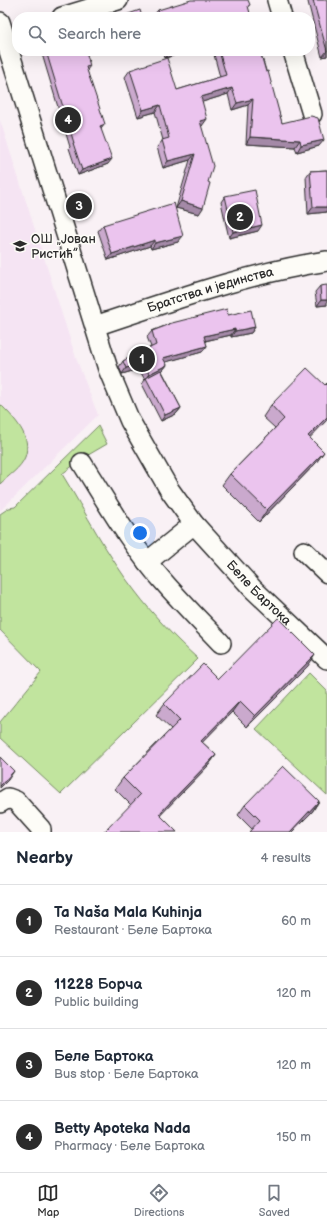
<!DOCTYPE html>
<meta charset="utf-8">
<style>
:root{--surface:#fff;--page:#f2f2f3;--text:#1f2937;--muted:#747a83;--line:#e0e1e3;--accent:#2b2b2b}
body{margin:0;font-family:"Balsamiq Sans",sans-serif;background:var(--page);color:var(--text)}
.you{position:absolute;left:140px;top:533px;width:14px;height:14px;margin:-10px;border:3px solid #fff;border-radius:50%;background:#1a73e8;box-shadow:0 0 0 6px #1a73e833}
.badge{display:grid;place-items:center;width:26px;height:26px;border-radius:50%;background:var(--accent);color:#fff;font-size:13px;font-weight:700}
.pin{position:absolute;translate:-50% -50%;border:2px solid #fff;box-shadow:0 1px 4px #0006}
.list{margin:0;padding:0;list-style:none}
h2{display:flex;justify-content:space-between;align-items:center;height:52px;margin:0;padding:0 16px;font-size:17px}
h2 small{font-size:13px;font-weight:400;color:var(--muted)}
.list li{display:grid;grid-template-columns:26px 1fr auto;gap:12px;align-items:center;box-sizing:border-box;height:72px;padding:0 16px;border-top:1px solid var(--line)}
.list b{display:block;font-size:15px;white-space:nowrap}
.list p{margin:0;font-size:13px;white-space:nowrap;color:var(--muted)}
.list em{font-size:13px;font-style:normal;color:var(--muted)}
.icon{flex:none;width:22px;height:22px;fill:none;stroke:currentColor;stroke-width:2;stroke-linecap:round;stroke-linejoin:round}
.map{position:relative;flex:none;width:327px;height:832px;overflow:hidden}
.search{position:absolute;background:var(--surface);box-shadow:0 4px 16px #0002;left:12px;right:12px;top:12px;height:44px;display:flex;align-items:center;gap:10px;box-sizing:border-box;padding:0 14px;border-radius:16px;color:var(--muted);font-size:15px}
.sheet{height:340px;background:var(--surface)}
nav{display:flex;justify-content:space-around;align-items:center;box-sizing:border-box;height:56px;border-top:1px solid var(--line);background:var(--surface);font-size:11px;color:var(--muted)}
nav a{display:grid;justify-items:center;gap:2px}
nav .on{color:var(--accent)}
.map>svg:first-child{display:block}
.built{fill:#f5e4f3}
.green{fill:#c1e49e;stroke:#768864}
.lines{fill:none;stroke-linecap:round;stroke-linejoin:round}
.minor-casing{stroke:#2b2b2b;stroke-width:22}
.minor{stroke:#fdfcf7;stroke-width:19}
.wall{fill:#caa9cd;stroke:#2b2b2b}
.shaded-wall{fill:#a489a7;stroke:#2b2b2b}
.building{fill:#ebc4ee;stroke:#2b2b2b}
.labels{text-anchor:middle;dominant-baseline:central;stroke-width:3;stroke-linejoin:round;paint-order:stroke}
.poi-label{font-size:13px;fill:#2b2b2b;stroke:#fdfcf7;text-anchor:start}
.street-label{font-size:13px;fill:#2b2b2b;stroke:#fdfcf7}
</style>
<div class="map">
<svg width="327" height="832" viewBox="0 0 327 832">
<rect width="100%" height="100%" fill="#f9f1f5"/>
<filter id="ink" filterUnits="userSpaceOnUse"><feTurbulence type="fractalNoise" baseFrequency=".025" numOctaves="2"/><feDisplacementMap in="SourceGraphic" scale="8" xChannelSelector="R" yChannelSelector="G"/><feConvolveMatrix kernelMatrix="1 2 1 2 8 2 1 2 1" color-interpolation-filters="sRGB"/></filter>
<g filter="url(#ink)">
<path class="built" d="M0,120L76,358L98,415L0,511Z"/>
<path class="green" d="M0,404C13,417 33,436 25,457C21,468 8,476 0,484Z
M98,426L107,444L83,458L62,474C86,513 107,555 135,591C154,616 175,638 198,659L61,794L0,738V722L41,672L0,630V514L9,508L15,507Z
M309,673L327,691V795L256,729Z"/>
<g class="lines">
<g class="minor-casing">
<g id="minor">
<path d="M277,0L282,17"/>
<path d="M62,17L118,0"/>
<path id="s1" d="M0,22L108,369L130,421L169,489L194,524L253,589L327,659"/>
<path d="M293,51L312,114"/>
<path id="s2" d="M95,326C171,301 248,273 327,261"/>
<path d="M82,463C107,503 131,545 163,581C181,602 202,623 221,643"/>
<path d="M304,551L327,573"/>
<path d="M147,562L194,524"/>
<path d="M0,803L8,798L16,801L41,829V832"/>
</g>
</g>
<use href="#minor" class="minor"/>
</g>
<path class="wall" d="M309,0H327V56L322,57L308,2Z
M248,8L251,17H154L153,16L158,10Z
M44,51H79L90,66L87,70L101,129L108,164L78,175L69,148L70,147L42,54Z
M163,51H190L165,58Z
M213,51H260L282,123L319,146L297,152L295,147L246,144L248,105L232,110L228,94L202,102V126H201L199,214L176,208L190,160L163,168L157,147L163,140L155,112L138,117L125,77L130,70L177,90L220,77Z
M327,170V212L308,214L306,177L310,171Z
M225,196L258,231L229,238L221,202Z
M103,225L178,242L151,249L150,246L108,260L98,231Z
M320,286L327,305L317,306L315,292Z
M228,315L255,327L251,333L231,337V335L205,341L207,346L202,352L165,362L167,365L162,371L181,408L176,414L161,421L142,384L145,380L139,369L122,374L119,367L123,361L151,347L147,337L152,331L167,325L168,324Z
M271,405L309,438L316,463L259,522L222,485L230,474L275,428L263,417Z
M308,666L247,727L232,712L202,742L216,755L208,766L160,815L131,805L115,789L123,778L171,729L156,715L164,704L218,679Z
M319,801L312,812L252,829L238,815L245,805Z"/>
<path class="shaded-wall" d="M327,50V56L322,57L327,51Z
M172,51H190L165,58L170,52Z
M232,88L228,94L196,104L201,97Z
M253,99L248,105L232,110L237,103Z
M160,105L155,112L138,117L143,110Z
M207,119L202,126L195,128L200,121Z
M105,124L101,129L100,126Z
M250,137L300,140L295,147L246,144Z
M324,140L319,146L297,152L301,145Z
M195,154L190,160L163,168L168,161Z
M112,159L108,164L78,175L82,170Z
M181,201L203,208L199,214L176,208Z
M313,207H327V212L308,214Z
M262,225L258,231L229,238L233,232Z
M183,236L178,242L151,249L155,243Z
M155,240L150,246L108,260L112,254Z
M321,300H327V305L317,306Z
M255,327L251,333L231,337L235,331Z
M235,329L231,335L200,342L204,336Z
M207,346L202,352L159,364L163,358Z
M144,363L139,369L122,374L126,368Z
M167,365L162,371L147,379L146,378L144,380L149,374Z
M181,408L176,414L161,421L165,415Z
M327,417V420L300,448L308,436Z
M324,452L316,463L259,522L267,510Z
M315,655L308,666L247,727L255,716Z
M240,701L232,712L193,752L201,741Z
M216,755L208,766L151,825L159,814Z
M14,771L8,780L0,788V786Z
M319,801L312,812L292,832H290Z"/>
<path class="building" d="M191,0H248L250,5L248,6L251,17H160L158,10Z
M313,0H327V51Z
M140,10L142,17H120Z
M46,51H79V52L86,51L90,66L86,67L105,124L100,126L112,159L82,170L73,143H74Z
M219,51H260L266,72L268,71L282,123L311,116L318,118L324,140L301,145L300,140L250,137L253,99L237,103L232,88L201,97L207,119L200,121L213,166L208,182L210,183L203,208L181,201L195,154L168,161L162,140L169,138L160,105L143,110L130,70L167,58L177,90L226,75Z
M327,170V207H313L310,171Z
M255,190L262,225L233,232L225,196Z
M174,203L183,236L155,243V240L112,254L103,225Z
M327,285V300H321L320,286Z
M227,309L228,315L251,310L255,327L235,331V329L204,336L207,346L163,358L167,365L149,374L144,363L126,368L123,361L156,345L152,331L168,325V324Z
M307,368L325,385L327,383V417L308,436L324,452L267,510L230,474L284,419L271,405Z
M161,370L181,408L165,415L146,378Z
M278,618L315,655L255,716L240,701L201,741L216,755L159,814L177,832H104L140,795L123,778L180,720L164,704L203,664L218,679Z
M0,757L14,771L0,786Z
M283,766L319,801L290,832H249L260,820L245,805Z"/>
</g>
<defs>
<g id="school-bare" transform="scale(1.08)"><path d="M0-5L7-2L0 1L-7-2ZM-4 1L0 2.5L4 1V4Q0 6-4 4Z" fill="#2b2b2b" stroke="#fdfcf7" stroke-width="2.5" paint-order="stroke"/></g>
</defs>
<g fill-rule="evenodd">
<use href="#school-bare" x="20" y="246"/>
</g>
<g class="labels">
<g class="poi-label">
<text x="31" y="239">ОШ „Јован<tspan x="31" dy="15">Ристић”</tspan></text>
</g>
<g class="street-label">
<text stroke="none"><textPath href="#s2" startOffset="121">Братства и јединства</textPath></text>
<text stroke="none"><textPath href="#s1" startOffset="636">Беле Бартока</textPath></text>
</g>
</g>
</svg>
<div class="you"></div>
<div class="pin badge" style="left:142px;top:359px">1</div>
<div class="pin badge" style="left:240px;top:217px">2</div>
<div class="pin badge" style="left:79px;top:206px">3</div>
<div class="pin badge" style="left:68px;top:120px">4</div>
<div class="search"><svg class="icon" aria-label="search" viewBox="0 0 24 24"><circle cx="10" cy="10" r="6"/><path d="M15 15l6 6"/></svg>Search here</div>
</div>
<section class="sheet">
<h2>Nearby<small>4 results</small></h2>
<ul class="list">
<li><span class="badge">1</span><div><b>Ta Naša Mala Kuhinja</b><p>Restaurant · Беле Бартока</p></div><em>60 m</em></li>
<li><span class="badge">2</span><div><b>11228 Борча</b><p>Public building</p></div><em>120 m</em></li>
<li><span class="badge">3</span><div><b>Беле Бартока</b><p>Bus stop · Беле Бартока</p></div><em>120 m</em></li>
<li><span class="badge">4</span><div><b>Betty Apoteka Nada</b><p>Pharmacy · Беле Бартока</p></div><em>150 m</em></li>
</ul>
</section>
<nav>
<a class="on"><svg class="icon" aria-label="map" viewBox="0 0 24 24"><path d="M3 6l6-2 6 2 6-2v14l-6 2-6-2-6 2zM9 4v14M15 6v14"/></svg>Map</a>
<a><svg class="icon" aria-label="directions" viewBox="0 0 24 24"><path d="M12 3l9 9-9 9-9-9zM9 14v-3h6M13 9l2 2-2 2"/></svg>Directions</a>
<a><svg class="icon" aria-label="saved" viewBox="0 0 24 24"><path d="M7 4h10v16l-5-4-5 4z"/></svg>Saved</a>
</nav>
